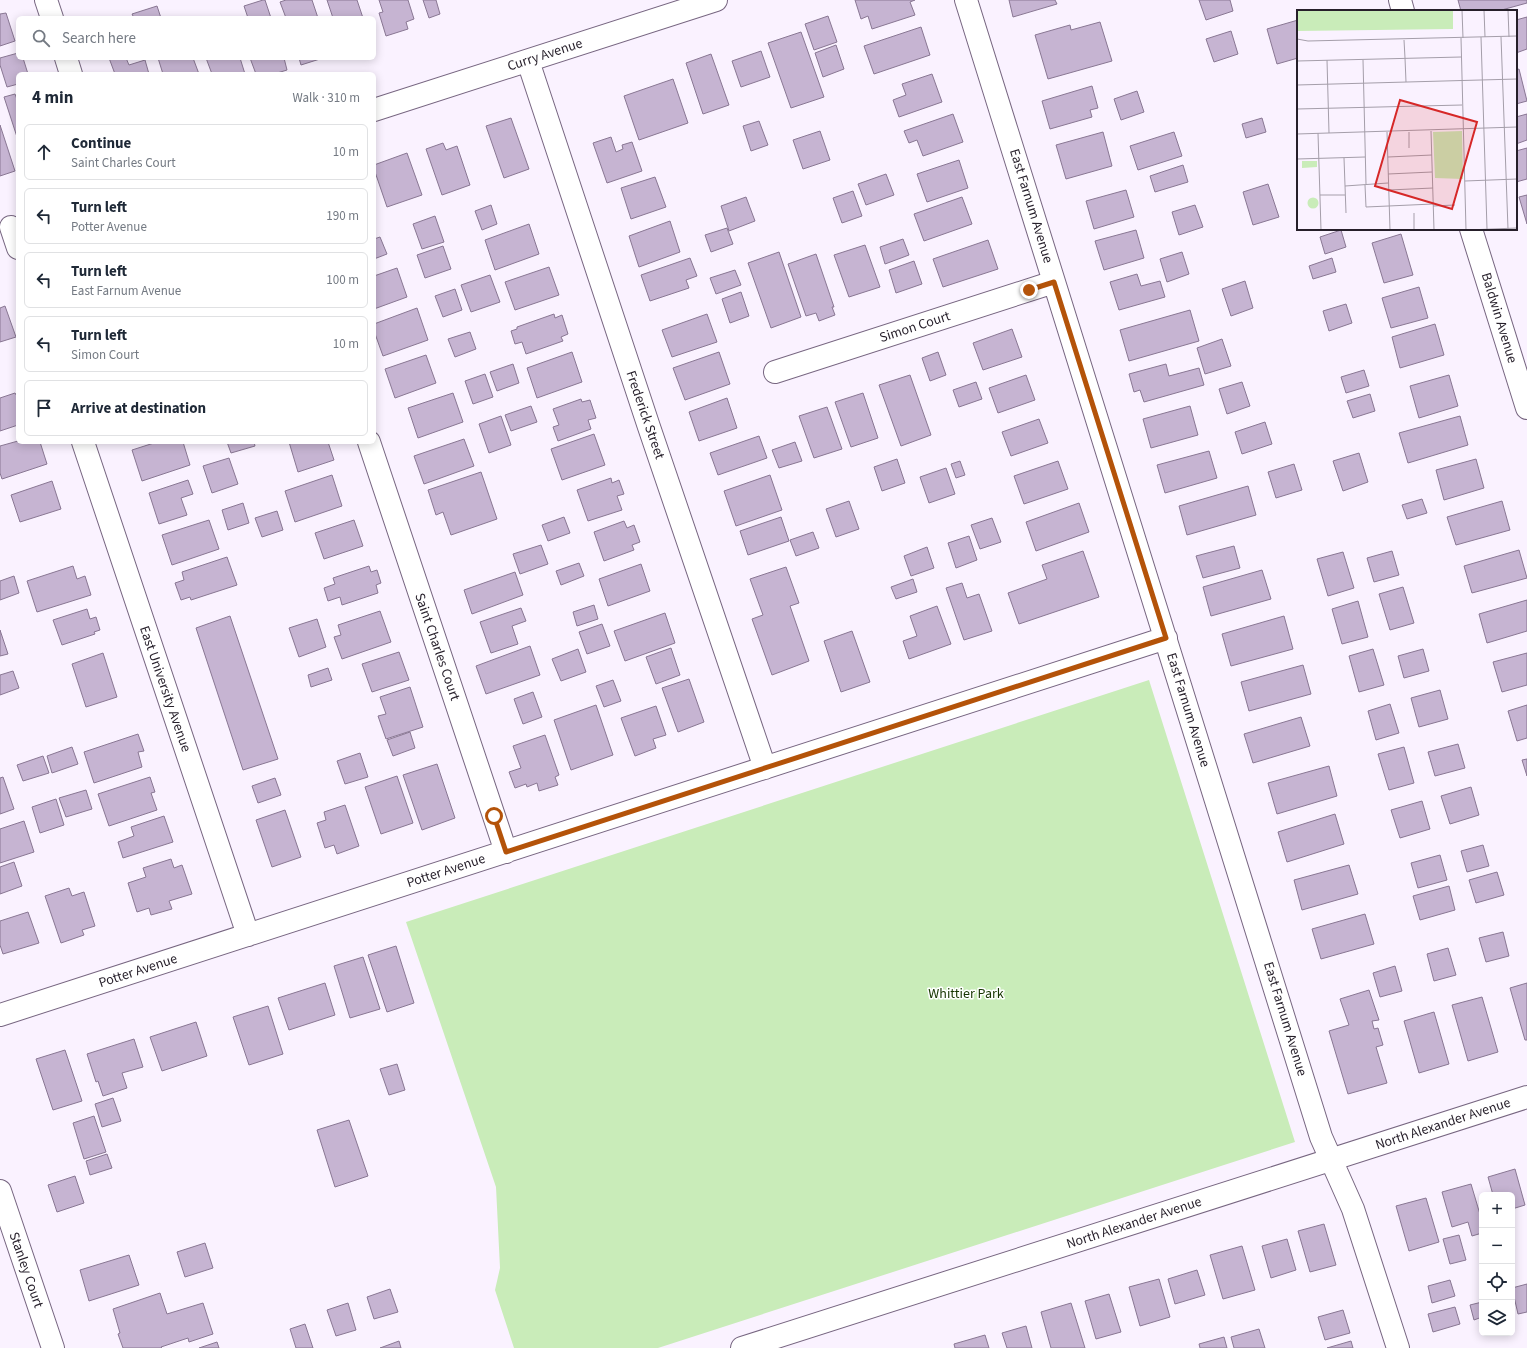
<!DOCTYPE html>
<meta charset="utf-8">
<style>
:root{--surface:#fff;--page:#f6f6f7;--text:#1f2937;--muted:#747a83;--line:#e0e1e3}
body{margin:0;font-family:"Source Sans 3",sans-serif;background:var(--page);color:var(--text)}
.controls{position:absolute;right:12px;bottom:12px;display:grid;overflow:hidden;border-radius:6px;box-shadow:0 2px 10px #0003}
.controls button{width:36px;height:36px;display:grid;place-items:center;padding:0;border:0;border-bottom:1px solid var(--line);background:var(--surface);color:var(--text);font:20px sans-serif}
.stop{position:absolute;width:12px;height:12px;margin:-9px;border:3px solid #b45309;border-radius:50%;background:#fff}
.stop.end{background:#b45309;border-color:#fff;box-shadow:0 1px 4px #0008}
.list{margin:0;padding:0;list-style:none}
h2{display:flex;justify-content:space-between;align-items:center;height:52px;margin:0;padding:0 16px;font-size:17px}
h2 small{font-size:13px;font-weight:400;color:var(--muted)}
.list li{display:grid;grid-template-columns:26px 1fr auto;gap:12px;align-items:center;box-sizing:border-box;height:56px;margin:0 8px 8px;padding:0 8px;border:1px solid var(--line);border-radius:6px}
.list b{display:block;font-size:15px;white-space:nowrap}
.list p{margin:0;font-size:13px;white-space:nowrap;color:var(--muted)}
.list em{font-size:13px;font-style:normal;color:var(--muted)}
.icon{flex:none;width:22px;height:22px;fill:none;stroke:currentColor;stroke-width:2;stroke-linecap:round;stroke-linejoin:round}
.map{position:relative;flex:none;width:1527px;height:1348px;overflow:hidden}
.search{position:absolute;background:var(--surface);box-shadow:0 2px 10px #0003;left:16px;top:16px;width:360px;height:44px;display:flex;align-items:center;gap:10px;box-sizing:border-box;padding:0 14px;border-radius:6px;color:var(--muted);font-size:15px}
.panel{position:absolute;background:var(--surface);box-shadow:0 2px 10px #0003;left:16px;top:72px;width:360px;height:372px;border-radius:6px}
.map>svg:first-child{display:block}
.green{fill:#c9ecb9}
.building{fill:#c6b4d2;stroke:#897793}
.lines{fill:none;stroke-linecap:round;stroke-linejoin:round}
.street-casing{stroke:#776681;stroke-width:24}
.street{stroke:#fff;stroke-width:22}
.route{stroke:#b45309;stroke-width:5}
.labels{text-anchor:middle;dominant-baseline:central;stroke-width:3;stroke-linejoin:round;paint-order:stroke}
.street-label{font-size:14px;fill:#261f2a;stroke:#fff}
.park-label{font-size:14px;fill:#163601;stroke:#fff}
.inset-road{fill:none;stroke:#a59eaa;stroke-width:1}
.view{fill:#d62828;fill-opacity:0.15;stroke:#d62828;stroke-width:2}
.inset-edge{fill:none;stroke:#261f2a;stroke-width:2}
</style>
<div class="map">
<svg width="1527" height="1348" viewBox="0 0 1527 1348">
<rect width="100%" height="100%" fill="#faf2ff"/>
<path class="green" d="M1149,680L1295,1142L658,1348H514L495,1290L500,1268L496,1187L406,922Z"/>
<path class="building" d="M263,0H265L271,18H248L244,6Z
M286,0H312L318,18H286L280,2Z
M327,0H357L363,18H333Z
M379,0H408L414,19L406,22L408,29L386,36L379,13L383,12Z
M423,0H436L440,14L429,18Z
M855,0H915L910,2L915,15L872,29L868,16L861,19Z
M1009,0H1055L1057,4L1013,17Z
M1199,0H1230L1233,11L1206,20Z
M1458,0H1527V3L1498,11H1461Z
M157,6L161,18H134L132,14Z
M6,13L15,41L0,46V14Z
M828,16L837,42L814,50L805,24Z
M1527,17V49L1516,53V20Z
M1298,20V58L1277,64L1267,29Z
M1100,22L1112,61L1048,79L1035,35L1070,25L1071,30Z
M921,27L930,55L874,74L864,46Z
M1231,31L1238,54L1214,62L1206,39Z
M801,32L824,97L791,108L768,43Z
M836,45L844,69L823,77L815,53Z
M761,51L770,77L741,87L732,61Z
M18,53V58H23L28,74H18V84L7,87L0,65V58Z
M711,54L729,105L703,114L686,63Z
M109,58H126L129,65L145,60L149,74H115Z
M158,58H193L199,74H163Z
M206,58H240L245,74H212Z
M250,58H284L287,70L274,74H256Z
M299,58H323L301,65Z
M1519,69L1527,101L1516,104V70Z
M932,74L942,102L899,117L893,100L906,95L902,84Z
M673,79L688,123L639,140L624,96Z
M1092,86L1098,108L1090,110L1092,117L1050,129L1042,101Z
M1137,91L1144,112L1121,120L1114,99Z
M15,94L18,102V140L4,97Z
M953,114L963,142L923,156L917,140L909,143L904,131Z
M1527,114V140L1516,144V117Z
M511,118L529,169L504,178L486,126Z
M1262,118L1266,132L1246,138L1242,124Z
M759,121L768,145L751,151L743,126Z
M0,125L15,171L0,176Z
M820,131L830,160L803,169L793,140Z
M1103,132L1112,166L1066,179L1056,145Z
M1174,132L1182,156L1138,170L1130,146Z
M611,137L616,152L623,149L622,145L632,142L642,171L607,183L593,143Z
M443,143L446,150L457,146L470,185L442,195L426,149Z
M1527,148V179L1516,182V151Z
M407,153L422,195L387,207L374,169V165Z
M959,160L968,188L927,202L917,174Z
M1183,165L1188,182L1155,192L1150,176Z
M886,174L894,195L866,205L858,184Z
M655,177L666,207L631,219L621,188Z
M1268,184L1279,217L1253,225L1243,192Z
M1126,190L1134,217L1094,229L1086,201Z
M853,191L862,216L842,223L833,198Z
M1527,195V224L1519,197Z
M746,197L755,221L729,231L721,206Z
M962,197L972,224L924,241L914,214Z
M491,205L497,224L482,230L475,211Z
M1195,205L1203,227L1179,235L1172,212Z
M435,216L444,242L422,249L413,224Z
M670,221L680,252L639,267L629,236Z
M529,224L539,254L495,270L485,240Z
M727,228L733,244L711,252L705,235Z
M1136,230L1144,258L1104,270L1095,241Z
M1341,230L1346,247L1325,254L1320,237Z
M1401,234L1413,275L1384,283L1372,243Z
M380,237L387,254L374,259V239Z
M903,239L909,255L885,264L880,247Z
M988,240L998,269L943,287L933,259Z
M865,245L880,287L849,297L834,255Z
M443,246L451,269L425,278L417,255Z
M779,252L801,317L771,328L748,263Z
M1182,252L1189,274L1167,282L1160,259Z
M816,254L834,307H832L835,315L819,321L816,313L806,316L788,264Z
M690,258L697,276L686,280L689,288L650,301L641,275Z
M1332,258L1336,272L1313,279L1309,266Z
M914,261L922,284L896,293L889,270Z
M549,267L559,295L515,310L505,282Z
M397,268L407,297L374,309V276Z
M735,270L741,285L716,294L710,278Z
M1137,274L1141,286L1160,281L1165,297L1119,310L1110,282Z
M490,275L500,302L471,312L461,285Z
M1245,281L1253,308L1231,316L1222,289Z
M1419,287L1428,318L1391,328L1382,298Z
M455,289L462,310L443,317L435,296Z
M741,292L749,316L730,323L722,299Z
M1346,304L1352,323L1329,331L1323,311Z
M5,306L16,337L0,342V308Z
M417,308L428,340L383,356L374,331V324Z
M1190,310L1199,341L1129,361L1120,330Z
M554,314L555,318L562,315L568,334L561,337L563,341L526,354L522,342L515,344L511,331L517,329V327Z
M707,314L717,342L672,357L662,330Z
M1435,324L1444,355L1400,368L1392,337Z
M1012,329L1022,357L983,370L973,343Z
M470,332L476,349L455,357L448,339Z
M1222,339L1231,366L1205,374L1197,348Z
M572,352L582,382L537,398L527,368Z
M719,352L730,384L685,400L673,368Z
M938,352L946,375L930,381L922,358Z
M426,355L436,383L395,398L385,369Z
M513,364L519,383L497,391L490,372Z
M1166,364L1169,376L1199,368L1204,385L1144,402L1140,390L1134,392L1129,374Z
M1364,370L1369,386L1346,393L1341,377Z
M485,374L493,397L473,404L465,381Z
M910,375L931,435L901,446L879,385Z
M1026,375L1035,400L998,413L989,388Z
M1449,375L1458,406L1419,418L1410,386Z
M976,382L982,399L959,407L953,390Z
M1242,382L1250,406L1227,414L1219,389Z
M15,393L18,398V425L0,431V398Z
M453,393L463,422L418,438L408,408Z
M863,393L878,438L851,447L835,402Z
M1370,394L1375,411L1353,418L1347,401Z
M727,398L737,428L699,441L689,412Z
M581,399L582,402L590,400L596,418L588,420L591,429L558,441L553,427L559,425L553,409Z
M531,406L537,422L511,431L505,415Z
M1190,406L1198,435L1151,448L1143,419Z
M827,407L842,449L814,458L799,416Z
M501,416L511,445L489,453L479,424Z
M1460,416L1468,445L1408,463L1399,433Z
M1039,419L1048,443L1011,456L1002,432Z
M1265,422L1272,444L1242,454L1235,432Z
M594,434L605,465L562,480L551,449Z
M759,436L767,458L718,475L710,453Z
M464,439L474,466L424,484L414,456Z
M18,441V442H40L47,464L2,479L0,473V446Z
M157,442H183L190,465L142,481L132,450Z
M227,442H254L255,446L231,453Z
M289,442H328L334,460L298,472Z
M795,442L802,461L779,468L772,450Z
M1209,451L1217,478L1165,493L1157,465Z
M1359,453L1368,482L1343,491L1333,461Z
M229,458L238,484L212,493L203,466Z
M897,459L905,483L882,491L874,467Z
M1476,459L1484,488L1444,500L1436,470Z
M960,461L965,475L956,478L951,464Z
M1058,461L1068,489L1024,504L1014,476Z
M1294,464L1302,490L1276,498L1268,472Z
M946,468L955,494L929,503L920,477Z
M481,472L497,519L451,535L443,512L436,515L428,490Z
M332,475L342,506L295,522L285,491Z
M770,475L782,510L736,526L724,491Z
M611,478L612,483L619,480L624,494L617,496L622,510L588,521L577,490Z
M188,480L193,494L181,498L187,515L159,524L149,493Z
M52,481L61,509L20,522L11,495Z
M1248,486L1256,515L1187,535L1179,506Z
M1422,499L1427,513L1407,519L1402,505Z
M849,501L859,529L836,537L826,509Z
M1502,501L1510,530L1456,545L1447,517Z
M243,503L249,523L228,530L222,510Z
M1079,503L1089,532L1036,551L1026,522Z
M277,511L283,530L262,537L255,518Z
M564,517L570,533L548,541L542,525Z
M781,517L789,541L748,555L740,531Z
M992,518L1001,542L980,549L971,525Z
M209,520L219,549L172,565L162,535Z
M354,520L363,546L324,559L315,533Z
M624,521L627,528L634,525L640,542L632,545L634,550L604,561L594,532Z
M813,532L819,548L796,556L790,540Z
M969,536L977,560L956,568L948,543Z
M541,545L548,564L520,574L513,554Z
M1234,546L1240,568L1203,578L1196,556Z
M927,547L934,568L911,576L904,556Z
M1519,550L1527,578L1472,593L1464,566Z
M1083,551L1099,597L1019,624L1008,593L1047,579L1042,565Z
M1392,551L1399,575L1374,582L1367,558Z
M1343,552L1354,588L1328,596L1317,559Z
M227,557L237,585L191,600L190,597L181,600L175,583L184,580L182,572Z
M579,563L584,576L561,585L556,571Z
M641,564L650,591L608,606L599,579Z
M73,566L77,579L85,576L91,595L37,612L27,581Z
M369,566L371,572L377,570L381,583L376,585L378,593L342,605L340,597L328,601L324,588L335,584L333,578Z
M786,567L799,603L790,606L809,661L772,675L752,619L763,615L750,579Z
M1262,570L1271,599L1211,616L1203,587Z
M515,572L523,595L472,614L464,590Z
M14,576L19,593L0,600V581Z
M913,579L917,592L896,599L891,587Z
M962,583L967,598L979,594L992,631L964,640L946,588Z
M1403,587L1414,623L1390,630L1379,594Z
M1527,600V631L1487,643L1479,614Z
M1358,601L1368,637L1342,644L1332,609Z
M594,605L598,619L577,626L573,612Z
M937,606L951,644L909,659L903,641L917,636L910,616Z
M521,608L526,621L512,626L518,644L491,653L480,622Z
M87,609L90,619L96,617L100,630L94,632L95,634L62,645L53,620Z
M380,611L391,642L342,659L334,637L341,635L338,625Z
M665,613L675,643L625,661L614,631Z
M230,616L278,759L243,770L196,628Z
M1284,616L1293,649L1231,666L1222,634Z
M317,619L326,647L299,657L289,628Z
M602,624L610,646L587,654L579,632Z
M0,630L8,654L0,656Z
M852,631L870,682L841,692L824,641Z
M530,646L540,675L486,694L476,666Z
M671,648L680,675L656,684L646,657Z
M578,649L586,672L561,681L552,659Z
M1373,649L1384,685L1359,692L1349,656Z
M1423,649L1429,671L1404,678L1398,656Z
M399,652L409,680L372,692L362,664Z
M103,653L117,697L86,707L72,664Z
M1527,653V685L1502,692L1493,662Z
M1303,665L1311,694L1249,711L1241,682Z
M328,668L332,680L311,687L308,675Z
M13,671L19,688L0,695V675Z
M689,679L704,722L678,732L662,688Z
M613,680L621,701L604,707L596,686Z
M410,687L423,727L386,739L378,716L386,714L380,697Z
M1440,690L1448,719L1419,727L1411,698Z
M533,692L542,717L523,724L514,699Z
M1390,704L1399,733L1376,740L1368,711Z
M596,705L613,755L571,770L554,720Z
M1527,705V738L1517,741L1508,711Z
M656,706L666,735L653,739L656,748L635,756L621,718Z
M1301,717L1310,746L1253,763L1244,734Z
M410,732L415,748L393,756L387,740Z
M138,734L144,751L138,752L142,767L94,783L84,752Z
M545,735L559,775L555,777L558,785L539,791L537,783L527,787L526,784L515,788L509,772L521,768L513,746Z
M1458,744L1465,768L1435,776L1428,752Z
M72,747L78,764L52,773L47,756Z
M1404,747L1414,783L1389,790L1378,754Z
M360,753L368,777L345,784L337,761Z
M43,756L49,773L23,781L17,765Z
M1527,759V776L1522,760Z
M437,764L455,818L422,830L403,775Z
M1329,766L1337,796L1277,814L1268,783Z
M397,776L413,823L381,834L365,787Z
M3,777L14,809L0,814V778Z
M150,777L155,792L151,793L157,810L109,826L98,794Z
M275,778L281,795L258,803L252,786Z
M1471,787L1479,815L1450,824L1441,796Z
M86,790L92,809L66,817L59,798Z
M56,799L64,825L40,833L32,807Z
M1422,801L1430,829L1400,838L1391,810Z
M345,805L359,846L337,854L334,845L325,848L317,823L326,820L324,812Z
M285,810L301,857L272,867L256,820Z
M1335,814L1344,844L1287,862L1278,832Z
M164,816L173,842L123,858L118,842L134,836L131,827Z
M24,821L34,852L0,863V829Z
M1483,845L1489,866L1467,872L1461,851Z
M1440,855L1447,880L1418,888L1411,863Z
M171,859L174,868L182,865L192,894L169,901L172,909L151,915L149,908L137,912L128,883L146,877L143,868Z
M14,862L22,886L0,894V867Z
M1349,865L1358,894L1302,910L1294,880Z
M1497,872L1504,895L1476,903L1469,880Z
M1449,886L1455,910L1420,920L1413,896Z
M69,888L72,896L84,892L95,926L82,930L84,935L61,943L45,896Z
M28,912L39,943L3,954L0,945V921Z
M1365,914L1374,944L1321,959L1312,929Z
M1503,932L1509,956L1486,962L1479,938Z
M396,946L414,1003L387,1012L368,955Z
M1448,948L1456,975L1434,981L1427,954Z
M363,957L380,1009L350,1018L334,966Z
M1395,966L1402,991L1380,997L1373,973Z
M325,983L335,1015L289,1030L278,998Z
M1527,983V1040H1525L1510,988Z
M1369,990L1379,1020L1372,1021L1374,1029L1378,1028L1383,1045L1376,1047L1387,1083L1348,1094L1329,1031L1349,1025L1340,999Z
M1482,997L1498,1052L1468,1061L1452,1005Z
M268,1006L283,1054L249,1065L233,1017Z
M1434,1012L1449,1064L1419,1073L1404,1021Z
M196,1022L207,1056L162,1071L150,1037Z
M134,1039L143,1067L122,1073L127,1088L103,1096L98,1081L96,1082L87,1054Z
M65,1050L82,1101L53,1110L36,1059Z
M397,1064L405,1090L389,1095L380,1069Z
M113,1098L121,1121L102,1127L95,1104Z
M94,1116L106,1152L84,1159L73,1123Z
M349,1120L368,1176L335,1187L317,1130Z
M107,1154L112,1168L90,1175L86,1161Z
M1515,1169L1525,1205L1512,1209V1195H1493L1488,1177Z
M75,1176L84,1203L57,1212L48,1185Z
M1471,1184L1482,1221V1233L1472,1236L1468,1222L1452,1227L1442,1192Z
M1426,1198L1439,1242L1409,1251L1396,1206Z
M1324,1224L1336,1265L1310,1272L1298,1231Z
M1459,1235L1466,1260L1450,1264L1443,1239Z
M1287,1239L1296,1270L1271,1278L1262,1246Z
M205,1243L213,1268L185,1277L177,1252Z
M1242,1246L1255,1290L1223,1299L1210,1255Z
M129,1255L139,1285L89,1301L80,1270Z
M1197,1270L1205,1295L1175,1304L1168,1279Z
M1159,1279L1170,1317L1140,1326L1129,1287Z
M1450,1280L1455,1296L1432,1303L1428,1286Z
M1527,1284V1312L1518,1314L1512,1288Z
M390,1289L398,1312L374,1319L367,1297Z
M160,1293L167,1314L203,1303L213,1334L189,1342L188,1338L161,1347L162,1348H123L118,1334L120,1333L113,1309Z
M1109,1294L1121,1332L1096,1339L1085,1301Z
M1482,1302V1317L1474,1320L1470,1305Z
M348,1303L356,1330L336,1336L327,1310Z
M1071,1303L1085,1348H1051L1041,1312Z
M1455,1307L1460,1324L1433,1332L1428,1314Z
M1343,1310L1350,1333L1325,1340L1318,1317Z
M305,1324L313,1348H296L290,1329Z
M1026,1326L1032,1348H1007L1002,1333Z
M1259,1329L1265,1348H1234L1231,1337Z
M985,1335L989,1348H955L954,1344Z
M1224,1337L1227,1348H1200L1199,1344Z
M399,1341L401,1348H380Z
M1351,1341L1353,1348H1327Z
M217,1342L219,1348H199Z"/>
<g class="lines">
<g class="street-casing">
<path id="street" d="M46,0L52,18
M966,0L1321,1137L1353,1209L1398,1348
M1400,0L1403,11
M66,58L71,74
M528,61L649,427L765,768
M374,110L716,0
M11,227L18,248
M1471,229L1527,408
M775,372L1054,282
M83,442L248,935
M369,442L506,852
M0,1015L1166,638
M0,1191L53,1348
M742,1348L1527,1097"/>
</g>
<use href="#street" class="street"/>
</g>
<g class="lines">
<path class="route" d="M494,816L506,852L1166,638L1054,282L1029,290"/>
</g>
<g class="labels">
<g class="street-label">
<text transform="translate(545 55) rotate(-18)">Curry Avenue</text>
<text transform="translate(1031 206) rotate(73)">East Farnum Avenue</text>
<text transform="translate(1499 318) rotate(73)">Baldwin Avenue</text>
<text transform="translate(915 327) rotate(-18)">Simon Court</text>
<text transform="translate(645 415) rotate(71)">Frederick Street</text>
<text transform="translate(437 647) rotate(71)">Saint Charles Court</text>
<text transform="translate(165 689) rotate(71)">East University Avenue</text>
<text transform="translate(1188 710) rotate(73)">East Farnum Avenue</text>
<text transform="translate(446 871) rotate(-18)">Potter Avenue</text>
<text transform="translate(138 971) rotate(-18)">Potter Avenue</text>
<text transform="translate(1285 1019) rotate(73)">East Farnum Avenue</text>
<text transform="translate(1443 1124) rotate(-18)">North Alexander Avenue</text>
<text transform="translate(1134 1223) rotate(-18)">North Alexander Avenue</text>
<text transform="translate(26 1270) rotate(71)">Stanley Court</text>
</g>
<g class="park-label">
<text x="966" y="994">Whittier Park</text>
</g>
</g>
<g transform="translate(1297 10)">
<rect width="220" height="220" fill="#faf2ff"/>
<path d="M0,0H156V19L0,21ZM165,121L166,169L138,168L136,122ZM5,151H20V157L5,158ZM10.5 193a5.5 5.5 0 1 1 11 0a5.5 5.5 0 1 1-11 0Z" fill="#c9ecb9"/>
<path class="inset-road" d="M165,0L166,28M187,0L188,27M211,0L212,27M184,27L190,219M204,27L211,219M164,28L169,220M0,29L11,31L220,26M107,30L108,48M108,48L109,72M30,50L32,123M66,50L69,174M0,51L164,47M0,75L220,69M0,99L165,95M134,121L137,220M90,122L93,220M112,122V138M21,123L24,220M0,124L220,117M91,147L135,145M47,148L49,203M0,149L68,147M91,164L135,162M168,171L220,169M68,175L69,197L136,194M48,176L91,173M92,180L136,178M23,185H48M136,196L158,195M117,203V220M170,220L220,218"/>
<path class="view" d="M103,90L180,112L155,199L78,176Z"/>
<rect width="220" height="220" class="inset-edge"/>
</g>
</svg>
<div class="controls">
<button>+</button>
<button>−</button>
<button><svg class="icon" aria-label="locate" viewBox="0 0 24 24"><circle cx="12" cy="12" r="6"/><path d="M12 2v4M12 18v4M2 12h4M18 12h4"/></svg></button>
<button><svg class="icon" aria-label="layers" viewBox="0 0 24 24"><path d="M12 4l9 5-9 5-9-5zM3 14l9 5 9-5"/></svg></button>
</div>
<div class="stop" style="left:494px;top:816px"></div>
<div class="stop end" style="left:1029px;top:290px"></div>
<div class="search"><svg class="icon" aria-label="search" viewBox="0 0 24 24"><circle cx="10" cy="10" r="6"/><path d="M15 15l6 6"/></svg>Search here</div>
<section class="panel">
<h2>4 min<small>Walk · 310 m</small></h2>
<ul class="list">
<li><svg class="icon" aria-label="ahead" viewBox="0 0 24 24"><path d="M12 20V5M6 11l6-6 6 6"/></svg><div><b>Continue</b><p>Saint Charles Court</p></div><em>10 m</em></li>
<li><svg class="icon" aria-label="left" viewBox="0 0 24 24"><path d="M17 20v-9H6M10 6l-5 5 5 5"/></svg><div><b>Turn left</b><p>Potter Avenue</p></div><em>190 m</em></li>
<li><svg class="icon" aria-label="left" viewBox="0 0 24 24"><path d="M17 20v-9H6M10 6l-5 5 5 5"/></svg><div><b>Turn left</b><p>East Farnum Avenue</p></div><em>100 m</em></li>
<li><svg class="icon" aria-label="left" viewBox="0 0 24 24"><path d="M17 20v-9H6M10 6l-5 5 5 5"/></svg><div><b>Turn left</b><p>Simon Court</p></div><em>10 m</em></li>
<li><svg class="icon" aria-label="arrive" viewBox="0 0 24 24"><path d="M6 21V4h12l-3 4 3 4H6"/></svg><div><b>Arrive at destination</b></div></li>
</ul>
</section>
</div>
